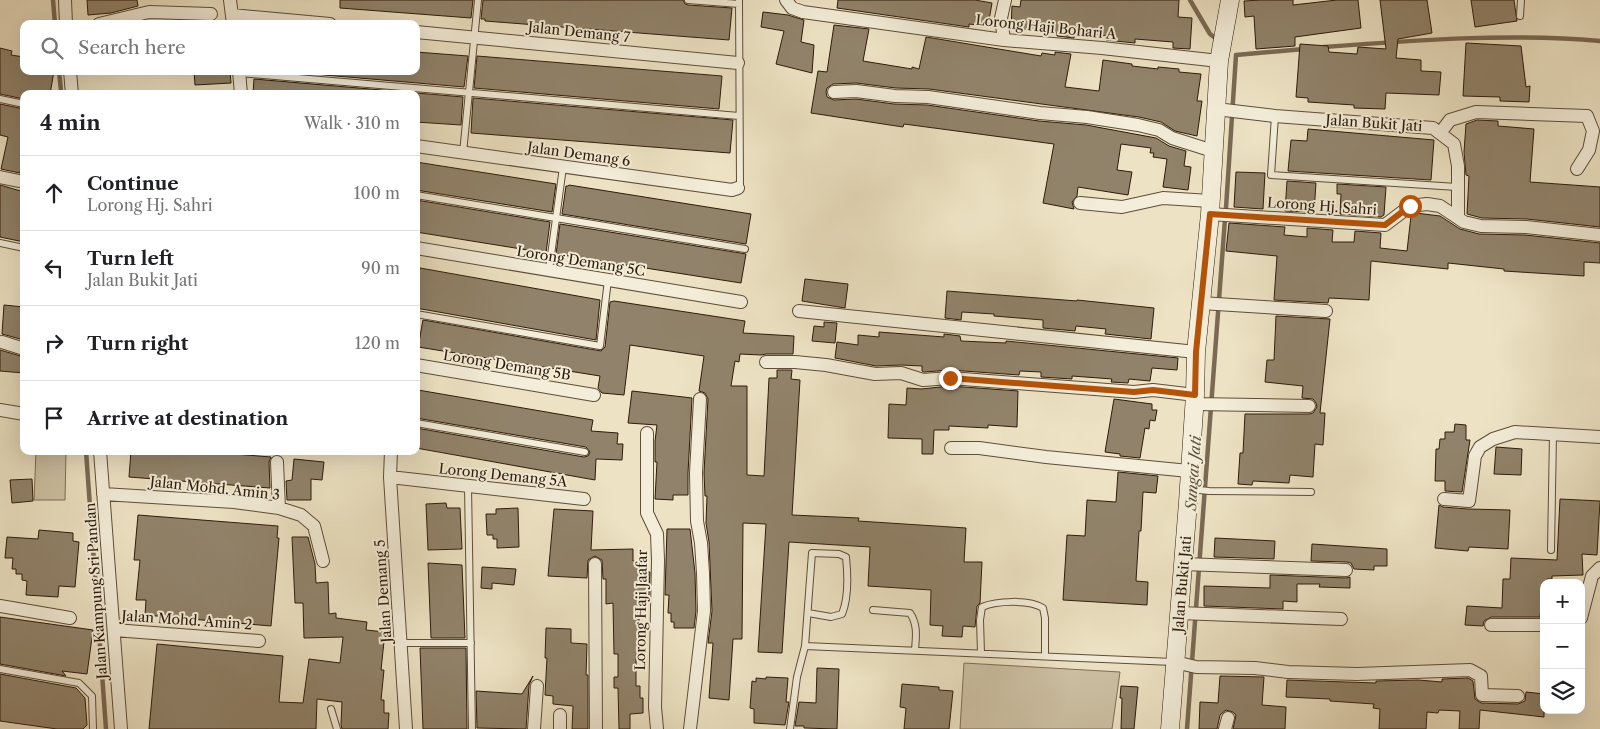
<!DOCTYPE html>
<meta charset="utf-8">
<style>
:root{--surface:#fff;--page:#f6f6f6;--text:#202124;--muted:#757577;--line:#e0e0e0}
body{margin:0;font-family:"Libre Caslon Text",serif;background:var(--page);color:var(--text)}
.controls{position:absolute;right:15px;bottom:15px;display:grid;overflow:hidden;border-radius:10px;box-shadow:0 5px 20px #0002}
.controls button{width:45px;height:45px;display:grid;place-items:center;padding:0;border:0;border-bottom:1px solid var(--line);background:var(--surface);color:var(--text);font:25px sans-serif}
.stop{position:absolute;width:15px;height:15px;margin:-11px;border:4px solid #b45309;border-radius:50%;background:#fff}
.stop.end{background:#b45309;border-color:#fff;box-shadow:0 1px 5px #0008}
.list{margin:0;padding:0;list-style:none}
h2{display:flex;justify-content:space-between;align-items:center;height:65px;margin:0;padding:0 20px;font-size:21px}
h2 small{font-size:16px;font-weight:400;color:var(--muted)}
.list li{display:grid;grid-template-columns:32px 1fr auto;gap:15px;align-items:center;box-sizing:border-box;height:75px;padding:0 20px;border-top:1px solid var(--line)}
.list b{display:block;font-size:19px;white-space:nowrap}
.list p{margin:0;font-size:16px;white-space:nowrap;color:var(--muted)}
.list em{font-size:16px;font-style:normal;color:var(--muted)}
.icon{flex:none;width:28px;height:28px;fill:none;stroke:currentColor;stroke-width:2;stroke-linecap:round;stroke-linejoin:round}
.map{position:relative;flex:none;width:1600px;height:729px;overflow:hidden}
.search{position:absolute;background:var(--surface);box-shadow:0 5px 20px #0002;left:20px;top:20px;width:400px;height:55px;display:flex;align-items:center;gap:12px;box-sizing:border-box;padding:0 18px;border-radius:10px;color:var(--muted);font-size:19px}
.panel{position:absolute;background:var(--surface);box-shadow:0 5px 20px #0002;left:20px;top:90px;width:400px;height:365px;border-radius:10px}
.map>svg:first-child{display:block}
.green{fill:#cdc1a4;stroke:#7e6e57}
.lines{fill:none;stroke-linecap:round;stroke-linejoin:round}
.stream{stroke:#7a6a54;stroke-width:4.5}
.building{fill:#91836b;stroke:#2e1b0a}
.lane-casing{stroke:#5e4d38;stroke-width:8}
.street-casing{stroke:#5e4d38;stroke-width:14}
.secondary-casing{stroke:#2e1b0a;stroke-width:19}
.lane{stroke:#f3edd9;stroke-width:6}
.street{stroke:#f3edd9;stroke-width:12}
.secondary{stroke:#f3edd9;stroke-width:18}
.route{stroke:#b45309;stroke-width:6}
.labels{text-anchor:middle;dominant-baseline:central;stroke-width:4;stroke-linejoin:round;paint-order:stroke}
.street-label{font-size:14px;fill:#2e1b0a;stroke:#f3edd9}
.water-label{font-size:15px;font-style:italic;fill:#60503b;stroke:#f3edd9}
</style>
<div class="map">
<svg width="1600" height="729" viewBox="0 0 1600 729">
<rect width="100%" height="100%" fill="#ede3c4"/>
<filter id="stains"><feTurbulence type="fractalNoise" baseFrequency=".004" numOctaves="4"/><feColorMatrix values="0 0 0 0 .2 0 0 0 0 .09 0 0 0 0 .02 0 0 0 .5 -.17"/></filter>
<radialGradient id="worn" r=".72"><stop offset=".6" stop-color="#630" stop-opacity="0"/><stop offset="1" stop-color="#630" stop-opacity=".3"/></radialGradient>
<path class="green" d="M36,451H66L65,500H34Z
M964,663L1120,672L1112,729H960Z"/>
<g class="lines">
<path class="stream" d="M53,0L55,24
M1190,0L1210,34L1218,40
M1324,47C1416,40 1508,33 1600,41
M1236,55L1304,49
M59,71L61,91
M1226,208L1236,55
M86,451L106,729
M1187,729L1225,219"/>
</g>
<path class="building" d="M87,0H137L138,6L111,13L88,15Z
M340,0H473L471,18L340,8Z
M483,0H683L685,4L688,5L732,8L729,40L485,21V19H481Z
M838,0H975L992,3L988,26L969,24V27L837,8Z
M1021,0H1179L1178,17L1192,18L1190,49L1173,48V42L1135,39V43L1106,40L1107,36L1074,33V38L1057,36V33L1011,28L1012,6L1020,7Z
M1261,0H1293V5L1337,0H1358L1361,28L1295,37V46L1256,49L1254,16L1245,17L1244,1Z
M1380,0H1427L1432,33L1398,39L1396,58L1421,60V71L1441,72L1439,95L1386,93L1385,109L1354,108V105L1308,102V98L1296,97L1300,44L1328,46L1329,52L1357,54L1358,47L1386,49Z
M1471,0H1514L1517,21L1475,27Z
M763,12L788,15L804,20L801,42L814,45L812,73L776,64L784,31L761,27Z
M834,25L869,29L863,61L912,69V67L919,69L926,37L1041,56L1042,53L1055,55V52L1071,54L1065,87L1099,91L1103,60L1132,64V66L1158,69V67L1179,69V72L1201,74L1197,101H1202L1197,136L1175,131L1161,122L1139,117L929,89L896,88L856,83L833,84L827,88L826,92L827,97L834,100L856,99L894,104L927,105L1039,121L1086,125L1156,138L1169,146L1186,151L1184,166L1191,167L1188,190L1163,187L1167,159L1153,157L1154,153H1150L1151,148L1121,144L1117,170L1132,172L1128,195L1078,187L1077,196L1072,202L1074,209L1043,203L1054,144L904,124L903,127L811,113L818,71L827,72Z
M1466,43L1521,46L1526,87L1530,86L1529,102L1500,101V97L1463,96Z
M0,48L12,51L11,55L24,57V71H54L50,94H24V99L0,94Z
M416,52L468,56L464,87L278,71H416Z
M477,56L722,76L719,109L474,88Z
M194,71H230L231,83L195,85Z
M254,79L463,97L461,125L416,122V94H253Z
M473,98L733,120L730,153L471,133Z
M0,104L24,109V168L21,167L20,173L1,169L8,137L0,135Z
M1477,120L1498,121V126L1534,129L1530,182L1600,187V227L1527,219L1482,218L1467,214L1469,176L1466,175L1464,152L1466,124Z
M1308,129L1434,140L1431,180L1288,171L1291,140L1307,141Z
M416,162L556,184L552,212L416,190Z
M1236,172L1265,173L1263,209L1234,207Z
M1287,181L1316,183L1314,212L1285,211Z
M1337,184L1386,187L1384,215L1381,217L1340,214L1341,194H1337Z
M0,185L24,192V242L0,237Z
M569,185L751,214L746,244L562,214L566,186H568Z
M416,200L550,222L546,253L416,232Z
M1416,213L1440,216L1460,229L1479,234L1525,235L1600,243V263L1584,262V276L1504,271V269L1448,263V269L1371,261L1369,300L1329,298L1328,303L1274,300L1277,256L1226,251L1229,223L1285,227L1284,235L1307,237V228L1333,230L1332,242H1354L1355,231L1381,233L1380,248L1407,251L1411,216Z
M560,224L746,254L741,283L556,254Z
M420,268L600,300L596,340L416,308V289Z
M805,279L848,284L845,308L802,301Z
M947,291L1077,301V300L1154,308L1151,339L1105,334L1106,329L1076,326L1075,331L1043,328V320L994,316V314L962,312L961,320L945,318Z
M614,301L745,321L743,333L794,336L793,354H766L761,355L740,354L739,362L735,361L731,386H747V475L764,476L769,378H777V370H792L791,379L800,380L792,515L859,518L858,521L966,528L964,562H982L980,603L977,606L975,627L963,626L962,637L942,636L943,626L930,625L931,590L868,586L870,547L789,542L782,653L758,652L766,524L743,523L742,639H733L729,700L709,698L713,643H708L712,611L709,542L706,523L707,496H705L704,473L708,399L705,393L699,391L704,356L630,345L624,395L602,393L598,388L600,376L418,347L423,320L601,351L605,347L610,302Z
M4,305L24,307V340L2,334Z
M1276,316L1330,319L1320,413H1325L1323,445L1315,444L1313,477L1290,475L1289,483L1253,481L1252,485L1238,484L1240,453H1243L1245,414H1309L1313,413L1317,407L1316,403L1313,399L1302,398L1303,386L1265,382L1267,360H1274Z
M824,322L837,323L835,343L812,341L814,326L824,327Z
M879,332L944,337V334L960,336L961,341L1006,343V341L1178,358L1177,370L1152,368L1150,381L1129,379L1128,383L1111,382L1112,379L1072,376V379L1041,377V372L1020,371L1019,375L950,370L924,372L922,371V366L901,365L876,366L835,358L837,342L858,345V335L879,337Z
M0,350L24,357V373L0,371Z
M950,386L1018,391L1017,427L988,425V428L949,426V430H934L933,454H922V439L888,438L889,404L906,405L907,388L921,389Z
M418,390L593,420L591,431L618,433L617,444H623L622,460L596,459L595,480L416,448V428L584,457L588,456L590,452L586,447L416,418Z
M632,391L692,398L688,473V495H673V500L655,499L657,462H655V441L657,425L628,423Z
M1114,399L1152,404V410H1157L1155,421L1150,420L1149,429L1145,428L1140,458L1120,456V454L1105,452Z
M1455,424L1466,425V440H1470L1462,492L1445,491V481H1435L1436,449H1439L1440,439H1445V432H1454Z
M1496,447L1522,449L1521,475L1494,474Z
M131,451H197L271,457L269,462L270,488L129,477Z
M294,459L324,462L322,480L311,479V500H287L286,481L292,480Z
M1118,472L1158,476L1156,493L1143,492L1141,531H1139L1136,581L1148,582L1147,605L1063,600L1067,535L1085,536L1087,500L1116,502Z
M32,479L33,501L12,503L10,480Z
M1560,499L1600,501L1597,555L1582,554L1583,575L1552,576V579H1547V583H1544V598H1542L1540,617H1491L1484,621L1483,626L1465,625L1467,606L1502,608L1503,579H1510L1511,558L1557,560Z
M446,503L447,508H460L462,549L428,550L426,504Z
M1439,505L1443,507L1468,509L1510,510L1508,549L1469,547L1468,551L1435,548Z
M518,508L519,547L497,548V539H493V535H487L486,514H496V509Z
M554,509L593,511L591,550L633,549V561H640L641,572H650L649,595H641V603H639V655H636V686H640V698H643V713L630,714V729H619L618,688H614V677H618V654H614L613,603L606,604V579H603L602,560L595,556L588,560L587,578L548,576Z
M138,515L278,526L277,538H279L271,626L145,615L146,600H136L140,560H134Z
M667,529H690L695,573L696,611L694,628H674V622H671V613H668L669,595H665Z
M39,530L73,533V541L79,542L75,587L59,586L58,597L26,595L27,581L22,580V574H16V569H12L13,558H5L7,537L38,539Z
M292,537H308L315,564L316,583L328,582L329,614L336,613V618L367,622L366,630L385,632L381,670H384L381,700H384V713H389L388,729H342L341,724L342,702L317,699L316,729H149L157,644L283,656L279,702L303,703L309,659L340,663L343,637L304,638L303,603H295Z
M1215,538L1275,541L1274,559L1214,557Z
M1312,544L1387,549V566H1374V570L1354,569L1351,563L1347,562L1311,561Z
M428,563L462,565L465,638H431Z
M482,567L516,569L514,585L492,583V589L481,588Z
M1270,575L1346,578L1350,577V588L1319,587L1320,584H1297V602L1283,601V609L1204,606V586L1270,588Z
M0,617L93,630L87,674L62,671L66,676L0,664Z
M546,628L571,629V643L587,644L586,675H588V729H572L573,706L553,704V696L545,695L547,658H545Z
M420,648H466L467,729H423Z
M817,668L839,669L837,729L804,728V726H795L799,702L816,703Z
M0,674L76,688L85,698L87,725L83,729H57L0,721Z
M533,676L529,685L526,729L477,728L476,691L522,694Z
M1220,676L1264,677L1262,705L1286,707L1285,729H1233L1236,715L1233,712L1226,710L1220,715L1217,729H1199L1200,702L1218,703Z
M766,677L788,678L786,702H789L785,725L754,723V709L750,708L752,681L756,682V678L766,679Z
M1468,678L1473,681L1475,699L1481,703L1518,704L1525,701L1526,692L1544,694V717L1480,710L1479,729H1459L1460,711L1439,710L1438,713L1427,712L1426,729H1379L1380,709L1373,708L1374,704L1330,701V699L1286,697L1287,680L1376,683V681L1418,680L1442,682V679Z
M902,684L939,687V690L953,691L949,729H904L906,708L900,707Z
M1121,686L1138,687L1134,729H1121L1122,698H1120Z"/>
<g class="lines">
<g class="lane-casing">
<path id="lane" d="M688,0L739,4
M1520,16L1521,0
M240,73L739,116
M0,99L24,104
M1275,116L1271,175L1457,187
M463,153L478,0
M738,188L740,185L739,0
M416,195L745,249
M0,243L24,248
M549,270L563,167
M416,314L600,346L608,280
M416,423L585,452
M468,486L472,729
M1190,489L1209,491L1311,492
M1551,550L1553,434
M873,610L910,613C918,625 916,637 915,650
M402,643H471
M805,646L1173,662
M981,653L980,620L982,607C996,601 1029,599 1043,608L1045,618V656
M0,669L79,683L92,696L93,729
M331,709L337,729
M790,729L797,677L805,646L812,553L839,554L846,557C848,576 849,597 842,614L831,617L808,613"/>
</g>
<g class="street-casing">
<path id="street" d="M65,0L66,24
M230,0L233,24
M786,0L792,8L803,12L1004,40L1102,48L1219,61
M232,15L330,24
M99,24L149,12L211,14
M416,32L738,63
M1004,40L1001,18L1005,0
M70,71L72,94
M239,71L241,94
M834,92L856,91L895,96L928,97L1040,113L1087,117L1138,125L1159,130L1172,138L1213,151
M1216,109L1275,116L1433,128L1454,144L1458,166V217
M1441,132L1450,120L1476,112L1587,116L1593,131L1589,150L1577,169
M416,146L732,190L738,188
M0,177L24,182
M1080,203L1122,207L1163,198L1210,201
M1210,214L1385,225L1410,206L1427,204L1440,206L1464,222L1481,226L1526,227L1600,235
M416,248L741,302
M1201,303L1326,311
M799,311L1196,352
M2,342L24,349
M766,362H795L826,365L875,374L901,373L923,380L950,378L1134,392L1153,390L1195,395
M416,365L594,395
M1195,404L1309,406
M0,410L24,414
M647,433V513L657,534L658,560L655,707L657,729
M951,448H979L1046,457L1189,471
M100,451L121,729
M391,451L390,477L406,729
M277,462L279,508
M390,477L584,499
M103,494L234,502L279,508L301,515L314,526L323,561
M1444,499L1469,501L1475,456L1480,447L1493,439L1515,432L1600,437
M595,564L596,729
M1183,564L1346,570
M0,606L70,618
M1179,613L1341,619
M1581,618L1592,576L1600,568
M1491,625H1544
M114,630L259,641
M1175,662L1196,667L1255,668L1288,672L1357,674L1470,670L1481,676L1482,695L1518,696
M560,715V729
M534,729L537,686
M690,729L704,611L703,573L701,543L697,521L696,473L700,399
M1225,729L1228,718"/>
</g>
<g class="secondary-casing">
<path id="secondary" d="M1170,729L1188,502L1195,395L1196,352L1210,214L1219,61L1230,0"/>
</g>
<use href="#lane" class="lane"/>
<use href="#street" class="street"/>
<use href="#secondary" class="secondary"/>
</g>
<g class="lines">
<path class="route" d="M950,378L1134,392L1153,390L1195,395L1196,352L1210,214L1385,225L1410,206"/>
</g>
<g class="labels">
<g class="street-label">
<text transform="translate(1046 27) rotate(6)">Lorong Haji Bohari A</text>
<text transform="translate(579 32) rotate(6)">Jalan Demang 7</text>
<text transform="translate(1374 123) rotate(4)">Jalan Bukit Jati</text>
<text transform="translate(579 154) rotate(8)">Jalan Demang 6</text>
<text transform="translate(1322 206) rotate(4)">Lorong Hj. Sahri</text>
<text transform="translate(581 261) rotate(9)">Lorong Demang 5C</text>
<text transform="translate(507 365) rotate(9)">Lorong Demang 5B</text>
<text transform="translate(503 475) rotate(6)">Lorong Demang 5A</text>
<text transform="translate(215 488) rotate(6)">Jalan Mohd. Amin 3</text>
<text transform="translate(1182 584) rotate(-85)">Jalan Bukit Jati</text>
<text transform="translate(96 591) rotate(-94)">Jalan Kampung Sri Pandan</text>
<text transform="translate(383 591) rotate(-94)">Jalan Demang 5</text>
<text transform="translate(641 610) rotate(-89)">Lorong Haji Jaafar</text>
<text transform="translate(187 620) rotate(4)">Jalan Mohd. Amin 2</text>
</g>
<g class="water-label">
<text transform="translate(1193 473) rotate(-86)">Sungai Jati</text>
</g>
</g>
<rect width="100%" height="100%" filter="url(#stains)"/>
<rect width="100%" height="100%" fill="url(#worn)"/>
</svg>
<div class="controls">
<button>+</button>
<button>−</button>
<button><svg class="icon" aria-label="layers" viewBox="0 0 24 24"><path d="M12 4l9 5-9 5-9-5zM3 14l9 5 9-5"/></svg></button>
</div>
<div class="stop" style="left:1410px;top:206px"></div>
<div class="stop end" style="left:950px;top:378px"></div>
<div class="search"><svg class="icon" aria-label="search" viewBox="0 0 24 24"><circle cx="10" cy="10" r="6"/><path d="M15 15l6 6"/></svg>Search here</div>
<section class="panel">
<h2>4 min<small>Walk · 310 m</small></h2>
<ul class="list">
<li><svg class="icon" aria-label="ahead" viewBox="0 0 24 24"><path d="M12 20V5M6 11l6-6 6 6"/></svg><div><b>Continue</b><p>Lorong Hj. Sahri</p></div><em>100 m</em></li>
<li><svg class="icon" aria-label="left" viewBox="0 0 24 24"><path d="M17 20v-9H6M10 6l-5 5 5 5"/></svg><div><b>Turn left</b><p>Jalan Bukit Jati</p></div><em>90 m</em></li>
<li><svg class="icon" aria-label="right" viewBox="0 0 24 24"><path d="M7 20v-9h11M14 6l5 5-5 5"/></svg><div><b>Turn right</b></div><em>120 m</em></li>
<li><svg class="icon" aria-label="arrive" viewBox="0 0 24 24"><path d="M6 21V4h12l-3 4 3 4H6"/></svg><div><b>Arrive at destination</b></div></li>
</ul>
</section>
</div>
